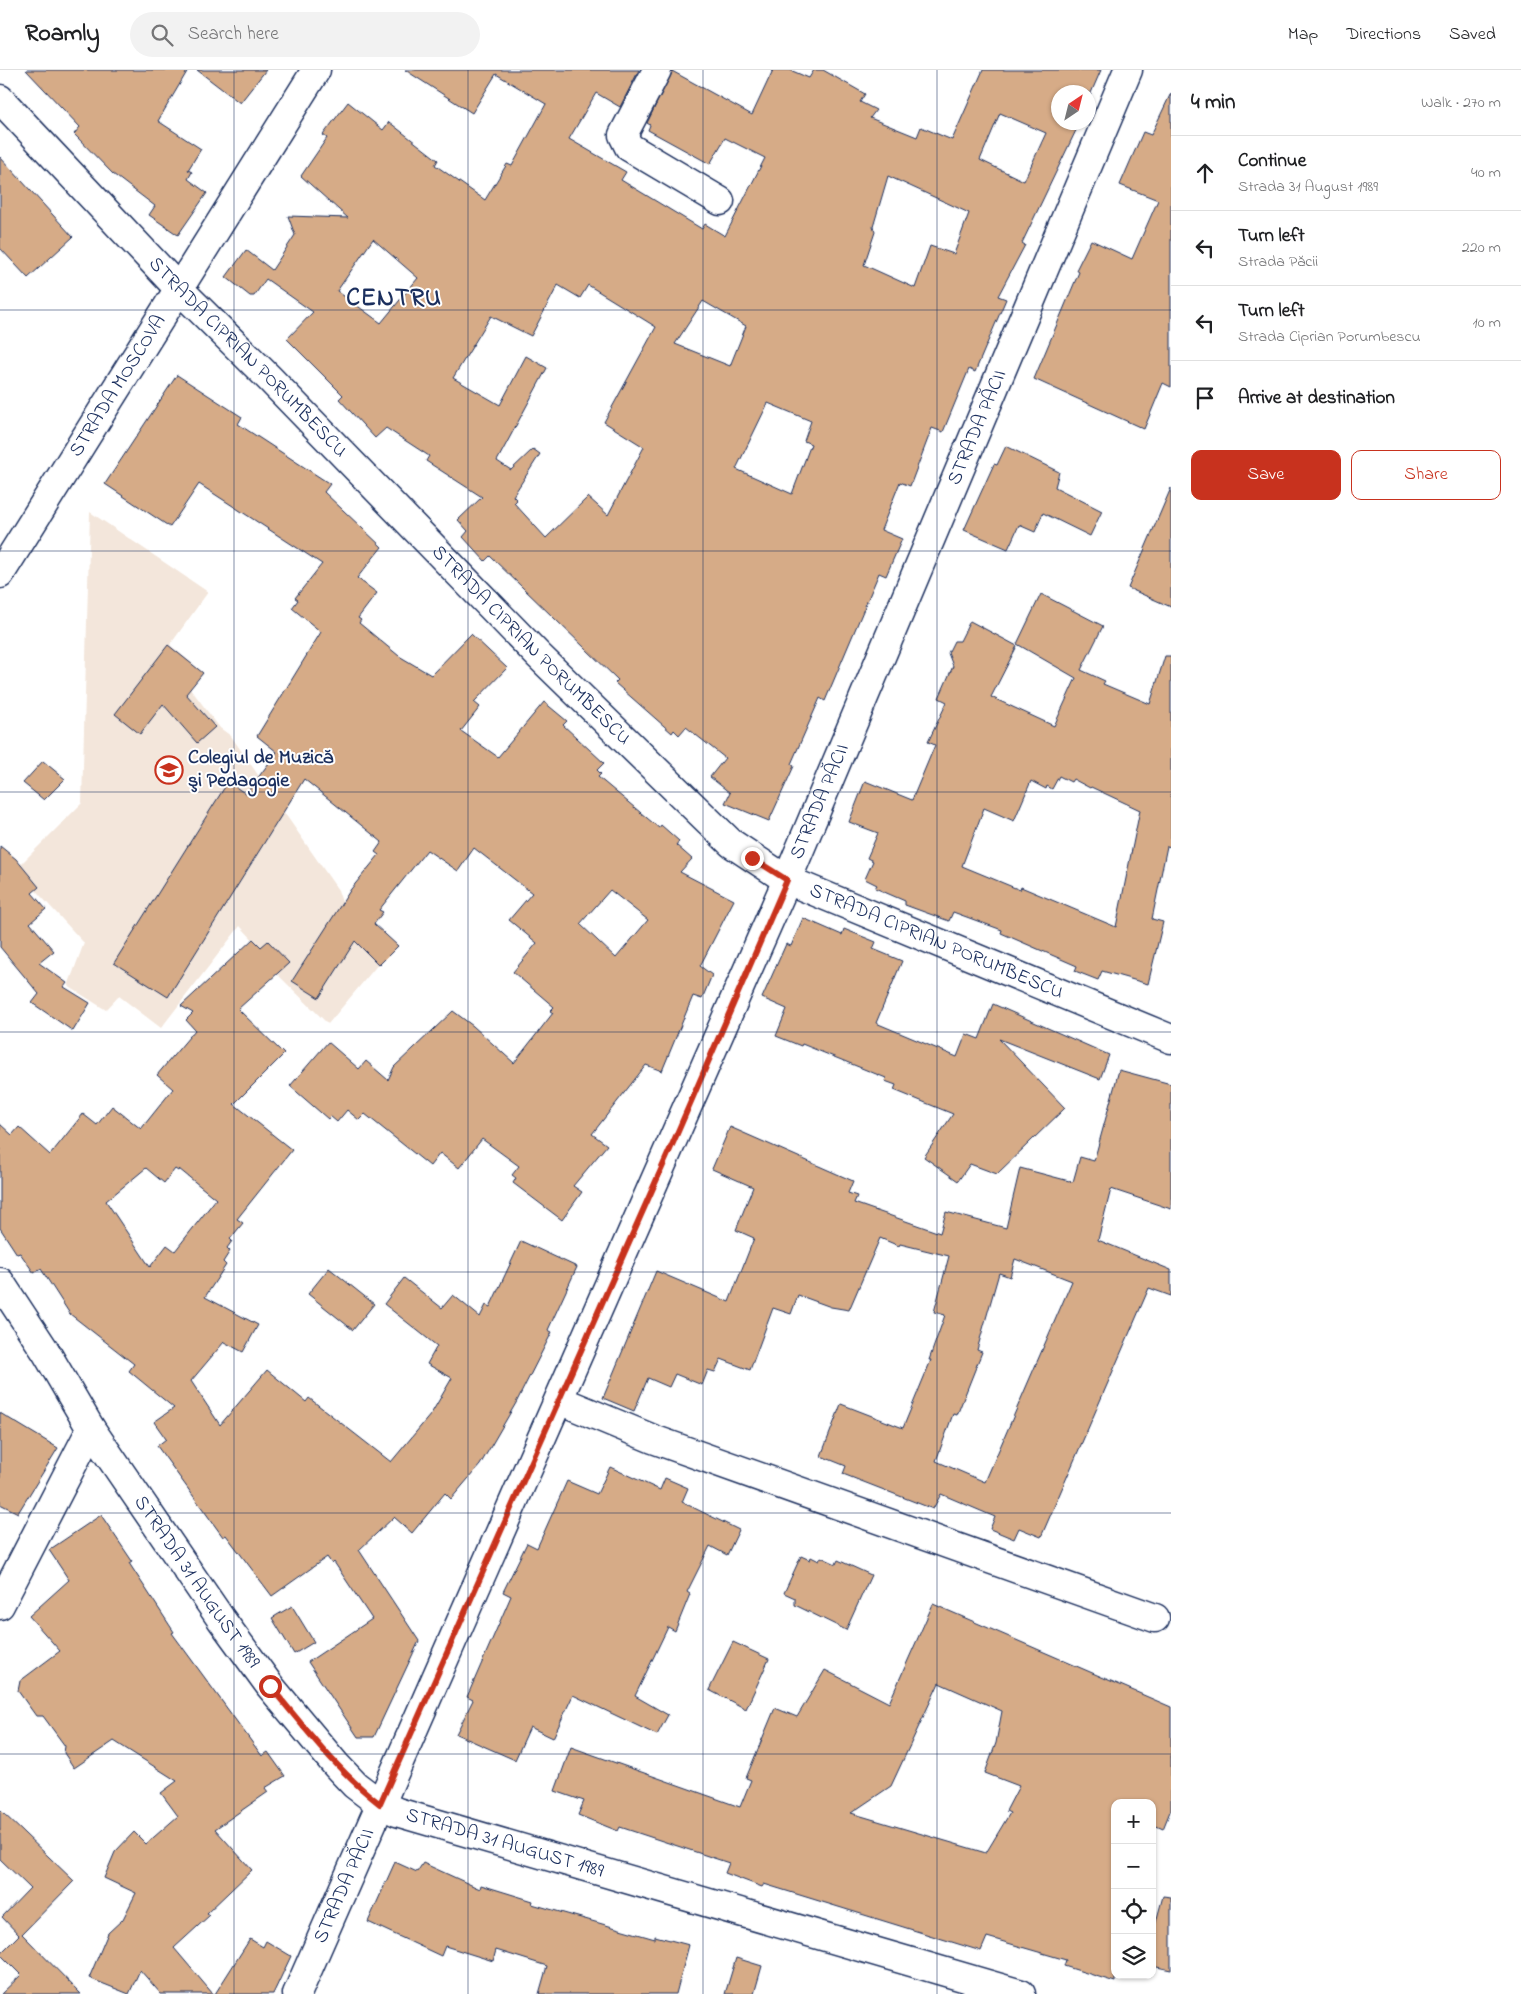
<!DOCTYPE html>
<meta charset="utf-8">
<style>
:root{--surface:#fff;--page:#f2f2f2;--text:#202124;--muted:#757577;--line:#e0e0e0;--accent:#c8321e}
body{margin:0;font-family:"Indie Flower",sans-serif;background:var(--page);color:var(--text)}
.controls{position:absolute;right:15px;bottom:15px;display:grid;overflow:hidden;border-radius:10px;box-shadow:0 1px 4px #0004}
.controls button{width:45px;height:45px;display:grid;place-items:center;padding:0;border:0;border-bottom:1px solid var(--line);background:var(--surface);color:var(--text);font:25px sans-serif}
.compass{position:absolute;left:1051px;top:15px;width:45px;height:45px;border-radius:50%;background:var(--surface);box-shadow:0 1px 4px #0004;rotate:35deg}
.stop{position:absolute;width:15px;height:15px;margin:-11px;border:4px solid #c8321e;border-radius:50%;background:#fff}
.stop.end{background:#c8321e;border-color:#fff;box-shadow:0 1px 5px #0008}
.list{margin:0;padding:0;list-style:none}
h2{display:flex;justify-content:space-between;align-items:center;height:65px;margin:0;padding:0 20px;font-size:21px}
h2 small{font-size:16px;font-weight:400;color:var(--muted)}
.list li{display:grid;grid-template-columns:32px 1fr auto;gap:15px;align-items:center;box-sizing:border-box;height:75px;padding:0 20px;border-top:1px solid var(--line)}
.list b{display:block;font-size:19px;white-space:nowrap}
.list p{margin:0;font-size:16px;white-space:nowrap;color:var(--muted)}
.list em{font-size:16px;font-style:normal;color:var(--muted)}
.actions{display:flex;gap:10px;padding:15px 20px}
.actions a{flex:1;padding:11px 0;border:1px solid var(--accent);border-radius:10px;text-align:center;font-size:18px;color:var(--accent)}
.actions .main{background:var(--accent);color:#fff}
.icon{flex:none;width:28px;height:28px;fill:none;stroke:currentColor;stroke-width:2;stroke-linecap:round;stroke-linejoin:round}
.map{position:relative;flex:none;width:1171px;height:1924px;overflow:hidden}
header{display:flex;align-items:center;gap:30px;box-sizing:border-box;height:70px;padding:0 25px;background:var(--surface);border-bottom:1px solid var(--line)}
header strong{font-size:24px}
nav{display:flex;gap:28px;margin-inline-start:auto;font-size:18px}
.search{width:350px;height:45px;background:var(--page);display:flex;align-items:center;gap:12px;box-sizing:border-box;padding:0 18px;border-radius:28px;color:var(--muted);font-size:19px}
main{display:flex}
aside{flex:1;background:var(--surface)}
.map>svg:first-child{display:block}
.built{fill:#f3e6db}
.building{fill:#d6ab87;stroke:#1b2f5e;fill-rule:evenodd}
.lines{fill:none;stroke-linecap:round;stroke-linejoin:round}
.street-casing{stroke:#1b2f5e;stroke-width:31}
.secondary-casing{stroke:#1b2f5e;stroke-width:31}
.street{stroke:#fff;stroke-width:28}
.secondary{stroke:#fff;stroke-width:28}
.route{stroke:#c8321e;stroke-width:6}
.grid{fill:none;stroke:#1b2f5e;stroke-width:1;stroke-opacity:0.55}
.labels{text-anchor:middle;dominant-baseline:central;stroke-width:4;stroke-linejoin:round;paint-order:stroke}
.street-label{font-size:20px;fill:#1b2f5e;stroke:#fff}
.poi-label{font-size:20px;font-weight:bold;fill:#1b2f5e;stroke:#fff;text-anchor:start}
.district-label{font-size:25px;font-weight:bold;letter-spacing:1px;fill:#1b2f5e;stroke:#fff}
</style>
<header>
<strong>Roamly</strong>
<div class="search"><svg class="icon" aria-label="search" viewBox="0 0 24 24"><circle cx="10" cy="10" r="6"/><path d="M15 15l6 6"/></svg>Search here</div>
<nav><a>Map</a><a>Directions</a><a>Saved</a></nav>
</header>
<main>
<div class="map">
<svg width="1171" height="1924" viewBox="0 0 1171 1924">
<rect width="100%" height="100%" fill="#fff"/>
<filter id="ink" filterUnits="userSpaceOnUse"><feTurbulence type="fractalNoise" baseFrequency=".02" numOctaves="2"/><feDisplacementMap in="SourceGraphic" scale="10" xChannelSelector="R" yChannelSelector="G"/><feConvolveMatrix kernelMatrix="1 2 1 2 8 2 1 2 1" color-interpolation-filters="sRGB"/></filter>
<g filter="url(#ink)">
<path class="built" d="M90,442L208,522L170,575L203,603L190,618L220,658L231,666L338,820L344,838L390,880L328,954L273,900L276,894L240,856L161,958L119,926L106,940L68,916L84,873L16,799L82,733Z"/>
<path class="building" d="M26,0H188L158,51L201,79L188,100L192,102L188,109L207,123L178,165L149,145L155,136L113,104L74,64L80,57Z
M197,0H266L240,33Z
M405,0H639L620,37L596,23L569,69L626,102L621,110L702,159L705,154L725,166L765,88L725,68L710,94L648,60L650,55L647,53L672,1L752,45L773,0H790L809,8L814,0H823L865,24L860,32L876,40L870,48L917,67L921,57L952,70L983,0H1101L1088,30V22H1058V52H1080L1022,173L1025,175L998,226L1006,229L975,302L969,299L943,362L932,358L910,416L900,412L881,460L902,469L886,506L879,503L825,631L820,628L791,694L794,696L769,751L725,733L730,723L710,707L725,688L686,657L679,665L674,660L672,663L615,613L618,610L490,486L485,491L463,467L468,461L458,450L482,427L426,391L429,386L386,358L375,368L339,329L343,325L287,269L313,242L266,209L254,226H250L226,207L246,180L272,200L295,165L288,146L348,148L301,106L327,68L323,65L348,32L383,60L389,52L438,90L435,95L485,130L507,94L512,96L546,34L496,4L472,43ZM1000,43L1046,63L1024,111L980,90ZM888,106L969,143L954,184L930,176L915,218L864,195L875,162L873,157ZM373,169L418,208L381,253L337,221ZM558,215L580,228L588,215L656,257L604,352L644,377L608,445L588,427L546,468L514,433L517,430L513,426L540,384L533,379L511,400L497,391L547,298L526,286L500,335L453,308L491,246L531,266ZM703,231L746,256L730,296L675,274ZM768,333L811,351L804,371L811,374L792,424L736,399Z
M1171,23V317L1163,313L1144,359L1034,309L1079,202L1076,200L1091,170L1132,189L1158,130L1120,115L1143,62L1151,65Z
M0,87L73,167L28,208L0,178Z
M177,305L242,347L238,354L330,414L324,422L382,477L357,508L377,523L358,548L361,550L359,553L399,586L431,605L471,564L507,598L474,632L480,637L461,661L498,687L544,632L567,651L563,655L604,693L597,700L601,704L598,707L659,758L661,755L679,771L676,775L692,789L680,802L734,830L700,896L712,905L702,929L693,926L662,1001L646,995L592,1064L607,1075L573,1116L582,1122L562,1150L513,1113L516,1108L512,1105L519,1096L482,1069L459,1098L440,1083L430,1096L365,1044L359,1050L347,1040L337,1052L330,1046L328,1049L290,1016L328,972L359,999L366,991L388,1010L394,997L453,941L473,956L514,993L553,943L550,941L554,937L513,902L537,873L509,850L532,823L474,778L458,801L427,780L379,840L383,842L374,854L398,876L379,895L355,871L319,928L292,911L351,819L379,785L375,782L382,772L304,709L168,927L114,893L228,712L246,724L277,682L257,666L321,562L292,538L298,530L295,528L322,494L199,414L170,457L105,414ZM610,820L648,850L616,888L580,854Z
M1006,376L1059,402L1055,417L1102,441L1090,466L1043,443L1035,462L1019,455L1008,479L964,460L994,394L997,395Z
M1171,418V537L1128,518Z
M1041,524L1103,556L1081,600L1105,611L1103,614L1150,634L1165,586H1171V777L1167,776L1152,849L1163,852L1148,914L1102,901L1098,910L1075,901L1077,896L1001,863L1002,860L953,842L949,851L905,835V831L875,818L877,815L865,809L873,791L867,788L878,763L849,752L865,711L912,730L935,675L928,672L947,632L939,628L953,596L948,583L954,571H960L970,551L1017,576L991,627L1054,656L1076,608L1017,574ZM1059,706L1071,712L1073,709L1090,718L1091,717L1140,740L1116,857L1021,817L1020,820L962,796L984,738L1014,751L1031,711L1046,719L1047,716L1052,719Z
M168,575L203,603L186,624L215,657L197,673L163,634L140,664L115,644Z
M43,691L65,709L44,730L23,713Z
M0,776L16,789L39,817L32,823L46,839L30,853L54,881L39,893L67,913L64,917L90,933L73,961L32,933L39,924L0,877Z
M803,848L842,865L844,859L876,872L873,879L902,891L876,953L957,987L966,964L979,969L993,934L1109,985L1100,1009L999,969L1065,1038L997,1104L970,1094L958,1111L924,1087L953,1044L894,1020L896,1015L885,1011L886,1008L802,974L801,976L776,966L787,939L762,928L786,874L791,876Z
M253,869L261,877L268,871L289,893L238,939L284,984L234,1034L292,1080L237,1149L243,1153L230,1169L232,1171L227,1178L230,1181L223,1192L226,1195L205,1227L258,1255L243,1282L224,1272L191,1311L220,1355L267,1300L306,1332L309,1328L391,1392L431,1344L452,1308L427,1294L437,1276L384,1234L404,1208L442,1238L453,1225L480,1247L486,1235L490,1237L521,1171L577,1197L548,1260L552,1262L516,1333L480,1395L451,1429L445,1423L412,1463L394,1447L359,1480L419,1571L374,1667H358L308,1592L372,1549L334,1492L332,1494L327,1487L272,1526L226,1465L223,1467L157,1376L166,1369L154,1352L174,1338L129,1301L134,1294L70,1244L41,1199L34,1203L20,1183L17,1184L0,1158V1054L12,1065L19,1057L50,1085L83,1044L97,1055L112,1036L141,1059L173,1019L157,1005L195,960L186,950L193,943L181,936ZM146,1098L164,1113L175,1099L178,1101L179,1099L216,1129L175,1181L167,1175L150,1197L106,1131Z
M1119,1000L1171,1014V1139L1111,1119L1098,1170L1171,1200V1226L1149,1218L1041,1467L1019,1458L1014,1469L990,1459L995,1447L941,1424L933,1439L843,1404L846,1396L821,1386L841,1334L903,1358L931,1290H929L945,1245L934,1242L949,1186L900,1174L899,1176L880,1168L849,1240L831,1237L798,1225L791,1244L773,1238L750,1300L721,1289L715,1302L708,1300L702,1315L675,1304L669,1317L648,1308L634,1341L603,1328L656,1201L729,1232L754,1168L736,1160L753,1117L712,1099L730,1057L853,1111L848,1123L857,1126L854,1133L940,1163L946,1142L1006,1158L1020,1098L1073,1112L1080,1087L1094,1091ZM1015,1189L1072,1211L985,1412L936,1391L953,1344L957,1345L982,1282L977,1280L999,1203L1010,1207Z
M329,1198L374,1234L353,1260L308,1224Z
M0,1343L58,1378L18,1443L0,1434Z
M610,1397L660,1420L665,1408L688,1418L682,1432L739,1460L727,1485L710,1476L687,1522L690,1524L675,1561L668,1557L635,1626L668,1645L657,1665L573,1625L553,1668L530,1657L515,1690L456,1664L473,1630L467,1627L511,1526L503,1522L527,1473L537,1478L567,1411L597,1424Z
M101,1445L132,1491L129,1493L174,1562L172,1563L262,1686L268,1682L285,1706L265,1718L268,1722L215,1759L252,1800L207,1843L210,1845L174,1878L213,1924H161L140,1900L129,1924L89,1908L108,1863L123,1849L136,1823L104,1808L115,1782L134,1762L146,1774L178,1746L161,1723L177,1711L114,1671L74,1698L64,1683L65,1676L43,1646H36L18,1621L20,1611L60,1581L29,1546L69,1510L49,1480Z
M801,1486L810,1490L811,1487L819,1491L821,1487L836,1494L838,1490L871,1505L846,1560L795,1535V1528L784,1523Z
M933,1534L1171,1637V1739L1163,1759L1152,1754V1733H1115V1912L1064,1896L1066,1890L987,1867L981,1881L764,1814L762,1817L725,1803L729,1793L620,1757L618,1761L578,1745L584,1731L555,1721L571,1677L740,1737L751,1710L746,1708L775,1638L797,1647L825,1600L889,1633ZM939,1613L1002,1641L996,1673L985,1703L1019,1716L1006,1741L1010,1743L986,1783L851,1743L891,1716Z
M292,1536L314,1572L294,1584L272,1548Z
M733,1572L769,1589L746,1639L709,1620Z
M0,1740L74,1811L22,1864L81,1924H1L21,1905L0,1884L19,1865L2,1847L30,1818L0,1789Z
M395,1792L417,1802L423,1793L480,1819L481,1815L533,1831L532,1834L655,1869V1866L689,1875L676,1924H539L547,1896L496,1880L493,1891L445,1876L441,1886L368,1852Z
M1163,1826L1171,1827V1900L1152,1896V1867Z
M250,1869L263,1877L266,1871L291,1886L273,1924H215Z
M736,1888L762,1896L754,1924H725Z"/>
<g class="lines">
<g class="street-casing">
<g id="street">
<path d="M657,0L623,65L629,77L720,131"/>
<path id="s1" d="M0,29L178,218L269,308L539,586L731,773L787,810L1171,969"/>
<path id="s2" d="M0,504L316,0"/>
<path d="M559,1330L653,1369L1155,1548"/>
<path d="M0,1535L91,1359"/>
<path id="s3" d="M297,1924L787,810L1128,0"/>
</g>
</g>
<g class="secondary-casing">
<g id="secondary">
<path id="s4" d="M0,1212L46,1282L91,1359L221,1549L270,1616L336,1695L355,1715L380,1734L397,1742L1021,1924"/>
</g>
</g>
<use href="#street" class="street"/>
<use href="#secondary" class="secondary"/>
</g>
</g>
<g class="lines" filter="url(#ink)">
<path class="route" d="M270,1616C305,1658 337,1701 380,1734L676,1066L787,810L752,788"/>
</g>
<path class="grid" d="M234,0V1924M468,0V1924M703,0V1924M937,0V1924M0,240H1171M0,481H1171M0,722H1171M0,962H1171M0,1202H1171M0,1443H1171M0,1684H1171"/>
<defs>
<g id="university-ring" transform="scale(1.4375)"><circle r="9.5" fill="#fff" stroke="#c8321e" stroke-width="1.5"/><path d="M0-5L7-2L0 1L-7-2ZM-4 1L0 2.5L4 1V4Q0 6-4 4Z" fill="#c8321e"/></g>
</defs>
<g fill-rule="evenodd">
<use href="#university-ring" x="169" y="700"/>
</g>
<g class="labels">
<g class="street-label">
<text stroke="none"><textPath href="#s1" startOffset="358">STRADA CIPRIAN PORUMBESCU</textPath></text>
<text stroke="none"><textPath href="#s2" startOffset="222">STRADA MOSCOVA</textPath></text>
<text stroke="none"><textPath href="#s3" startOffset="1708">STRADA PĂCII</textPath></text>
<text stroke="none"><textPath href="#s1" startOffset="762">STRADA CIPRIAN PORUMBESCU</textPath></text>
<text stroke="none"><textPath href="#s3" startOffset="1302">STRADA PĂCII</textPath></text>
<text stroke="none"><textPath href="#s1" startOffset="1272">STRADA CIPRIAN PORUMBESCU</textPath></text>
<text stroke="none"><textPath href="#s4" startOffset="359">STRADA 31 AUGUST 1989</textPath></text>
<text stroke="none"><textPath href="#s4" startOffset="779">STRADA 31 AUGUST 1989</textPath></text>
<text stroke="none"><textPath href="#s3" startOffset="118">STRADA PĂCII</textPath></text>
</g>
<g class="poi-label">
<text x="188" y="688">Colegiul de Muzică<tspan x="188" dy="23">şi Pedagogie</tspan></text>
</g>
<g class="district-label">
<text x="394" y="229">CENTRU</text>
</g>
</g>
</svg>
<div class="controls">
<button>+</button>
<button>−</button>
<button><svg class="icon" aria-label="locate" viewBox="0 0 24 24"><circle cx="12" cy="12" r="6"/><path d="M12 2v4M12 18v4M2 12h4M18 12h4"/></svg></button>
<button><svg class="icon" aria-label="layers" viewBox="0 0 24 24"><path d="M12 4l9 5-9 5-9-5zM3 14l9 5 9-5"/></svg></button>
</div>
<svg class="compass" viewBox="-18 -18 36 36"><path d="M0-13l5 13h-10z" fill="#e53935"/><path d="M0 13l5-13h-10z" fill="#757577"/></svg>
<div class="stop" style="left:270px;top:1616px"></div>
<div class="stop end" style="left:752px;top:788px"></div>
</div>
<aside>
<h2>4 min<small>Walk · 270 m</small></h2>
<ul class="list">
<li><svg class="icon" aria-label="ahead" viewBox="0 0 24 24"><path d="M12 20V5M6 11l6-6 6 6"/></svg><div><b>Continue</b><p>Strada 31 August 1989</p></div><em>40 m</em></li>
<li><svg class="icon" aria-label="left" viewBox="0 0 24 24"><path d="M17 20v-9H6M10 6l-5 5 5 5"/></svg><div><b>Turn left</b><p>Strada Păcii</p></div><em>220 m</em></li>
<li><svg class="icon" aria-label="left" viewBox="0 0 24 24"><path d="M17 20v-9H6M10 6l-5 5 5 5"/></svg><div><b>Turn left</b><p>Strada Ciprian Porumbescu</p></div><em>10 m</em></li>
<li><svg class="icon" aria-label="arrive" viewBox="0 0 24 24"><path d="M6 21V4h12l-3 4 3 4H6"/></svg><div><b>Arrive at destination</b></div></li>
</ul>
<div class="actions"><a class="main">Save</a><a>Share</a></div>
</aside>
</main>
